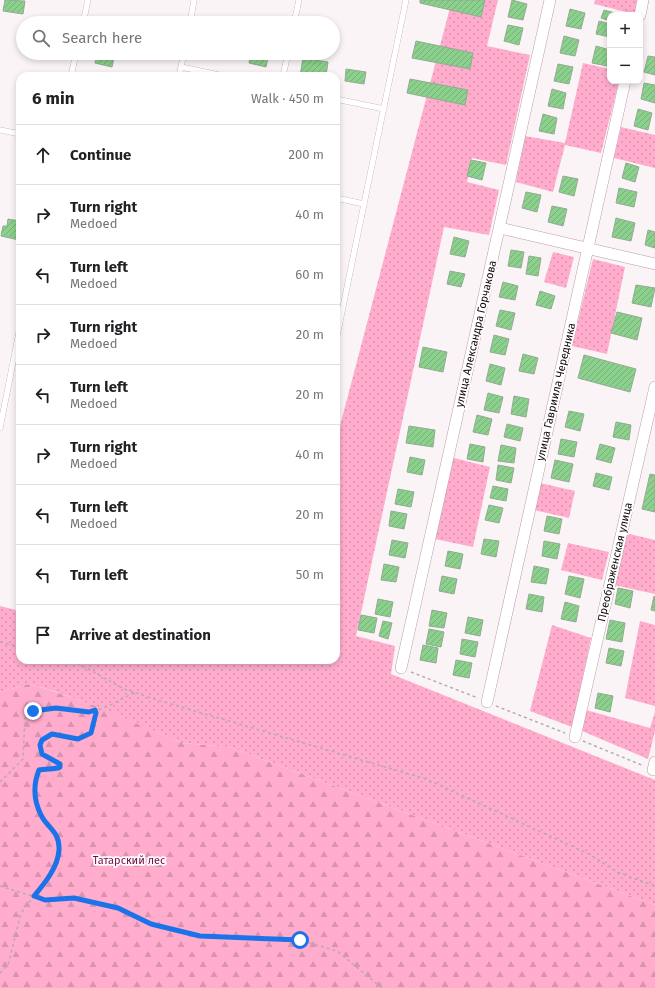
<!DOCTYPE html>
<meta charset="utf-8">
<style>
:root{--surface:#fff;--page:#f2f2f2;--text:#202124;--muted:#757577;--line:#e0e0e0}
body{margin:0;font-family:"Fira Sans",sans-serif;background:var(--page);color:var(--text)}
.controls{position:absolute;right:12px;top:12px;display:grid;overflow:hidden;border-radius:8px;box-shadow:0 2px 6px #0003}
.controls button{width:36px;height:36px;display:grid;place-items:center;padding:0;border:0;border-bottom:1px solid var(--line);background:var(--surface);color:var(--text);font:20px sans-serif}
.stop{position:absolute;width:12px;height:12px;margin:-9px;border:3px solid #1a73e8;border-radius:50%;background:#fff}
.stop.end{background:#1a73e8;border-color:#fff;box-shadow:0 1px 4px #0008}
.list{margin:0;padding:0;list-style:none}
h2{display:flex;justify-content:space-between;align-items:center;height:52px;margin:0;padding:0 16px;font-size:17px}
h2 small{font-size:13px;font-weight:400;color:var(--muted)}
.list li{display:grid;grid-template-columns:26px 1fr auto;gap:12px;align-items:center;box-sizing:border-box;height:60px;padding:0 16px;border-top:1px solid var(--line)}
.list b{display:block;font-size:15px;white-space:nowrap}
.list p{margin:0;font-size:13px;white-space:nowrap;color:var(--muted)}
.list em{font-size:13px;font-style:normal;color:var(--muted)}
.icon{flex:none;width:22px;height:22px;fill:none;stroke:currentColor;stroke-width:2;stroke-linecap:round;stroke-linejoin:round}
.map{position:relative;flex:none;width:655px;height:988px;overflow:hidden}
.search{position:absolute;background:var(--surface);box-shadow:0 2px 6px #0003;left:16px;top:16px;width:324px;height:44px;display:flex;align-items:center;gap:10px;box-sizing:border-box;padding:0 14px;border-radius:22px;color:var(--muted);font-size:15px}
.panel{position:absolute;background:var(--surface);box-shadow:0 2px 6px #0003;left:16px;top:72px;width:324px;height:592px;border-radius:12px}
.map>svg:first-child{display:block}
.green{fill:url(#green-dots)}
.forest{fill:url(#forest-firs)}
.building{fill:url(#building-hatch);stroke:#94aa94}
.lines{fill:none;stroke-linecap:round;stroke-linejoin:round}
.service-casing{stroke:#bc9ca8;stroke-width:6}
.minor-casing{stroke:#bc9ca8;stroke-width:12}
.path{stroke:#b4acaf;stroke-width:1.5;stroke-dasharray:3 3;stroke-linecap:butt}
.service{stroke:#fff;stroke-width:5.5}
.minor{stroke:#fff;stroke-width:11}
.route{stroke:#1a73e8;stroke-width:5}
.labels{text-anchor:middle;dominant-baseline:central;stroke-width:3.5;stroke-linejoin:round;paint-order:stroke}
.street-label{font-size:11px;fill:#14090d;stroke:#fff}
.park-label{font-size:11px;fill:#760947;stroke:#fff}
</style>
<div class="map">
<svg width="655" height="988" viewBox="0 0 655 988">
<defs>
<pattern id="green-dots" width="8" height="8" patternUnits="userSpaceOnUse"><rect width="8" height="8" fill="#ffaccd"/><path d="M2 2h.1M6 6h.1" fill="none" stroke="#da93af" stroke-width="1.8" stroke-linecap="round"/></pattern>
<pattern id="forest-firs" width="22" height="20" patternUnits="userSpaceOnUse"><rect width="22" height="20" fill="#ffaccd"/><path d="M5 1l3.5 6h-7zM16 11l3.5 6h-7z" fill="#da93af"/></pattern>
<pattern id="building-hatch" width="6" height="6" patternUnits="userSpaceOnUse"><rect width="6" height="6" fill="#8bd08c"/><path d="M-1 1l2-2M0 6l6-6M5 7l2-2" fill="none" stroke="#77b178"/></pattern>
</defs>
<rect width="100%" height="100%" fill="#fbf4f6"/>
<path class="green" d="M452,0H498L487,46L530,55L506,165L472,158L467,182L499,190L489,235L444,227L356,636L395,646L391,674L655,780V905L229,747L182,743L100,708L51,690L29,684L0,692V606L20,611V660H336V441Z
M595,0H638L635,14L594,4Z
M583,63L610,69V81H619L601,153L565,145L553,192L516,182L525,136L565,143Z
M621,127L655,135V168L614,158Z
M553,252L574,257L566,288L544,282Z
M593,259L625,267L607,354L572,346Z
M450,457L490,467L473,547L435,539Z
M540,483L575,491L569,518L534,510Z
M625,533L655,540V594L614,585Z
M568,543L609,552L602,580L561,570Z
M640,621L655,625V706L625,698Z
M552,625L591,638L572,727L530,711Z
M586,710L650,728L655,712V731L648,759L582,731Z"/>
<path class="forest" d="M29,684L50,690L101,708L182,743L229,747L655,905V988H0V692Z"/>
<path class="building" d="M5,0L25,1L23,14L3,11Z
M420,0H485L481,17L420,3Z
M512,0L527,4L523,20L508,17Z
M570,9L585,13L581,29L566,26Z
M604,10L619,14V15H610V21L601,18Z
M599,21L610,24V37L596,34Z
M508,25L523,28L519,45L504,41Z
M564,36L579,40L575,56L560,53Z
M416,41L473,53L470,69L412,58Z
M596,46L610,50L607,66L592,63Z
M97,53H115L112,67L95,63Z
M251,53H269L266,67L249,63Z
M648,56L655,57V75L644,72Z
M303,58L328,62L326,76H300Z
M558,64L573,67L569,84L554,81Z
M346,69L366,72L364,84L345,81Z
M410,79L468,90L465,105L407,93Z
M644,83L655,85V103L641,99Z
M552,89L566,93L563,109L548,106Z
M638,109L652,113L648,130L634,126Z
M543,114L557,118L554,134L539,131Z
M471,160L486,163L482,180L467,176Z
M626,163L639,167L635,182L622,178Z
M563,176L578,179L574,196L559,192Z
M619,188L637,192L634,207L616,203Z
M526,192L541,195L537,212L522,208Z
M552,206L567,209L563,226L548,222Z
M616,218L635,223L631,241L612,237Z
M8,219L20,221L19,240L1,236L3,226H7Z
M648,230L655,232V248L645,245Z
M454,237L469,241L465,257L450,254Z
M511,250L524,252L521,268L508,266Z
M529,256L541,258L538,276L526,274Z
M450,271L465,274L461,287L447,284Z
M503,282L518,286L515,300L499,297Z
M636,285L655,288L651,307L632,303Z
M540,291L555,296L551,309L536,305Z
M500,310L515,313L511,330L496,326Z
M617,312L642,318L637,340L611,333Z
M494,335L509,339L505,355L490,352Z
M423,347L447,352L443,372L419,367Z
M523,354L538,358L534,374L519,371Z
M584,355L636,369L630,392L578,378Z
M490,364L505,368L501,385L486,381Z
M488,393L503,397L499,413L484,410Z
M514,396L529,399L526,417L511,414Z
M569,411L584,414L580,431L565,427Z
M477,415L492,419L488,435L473,432Z
M616,422L631,425L629,440L613,437Z
M507,424L523,428L520,441L504,437Z
M409,426L435,430L433,447L406,443Z
M561,439L577,442L574,457L558,454Z
M470,444L485,447L483,462L467,459Z
M600,444L615,448L611,463L596,459Z
M501,445L516,448L514,463L498,461Z
M410,457L425,460L422,475L407,472Z
M555,460L573,464L569,482L551,478Z
M498,465L514,468L511,483L496,480Z
M596,473L612,477L609,490L593,486Z
M650,474L655,475V512L642,509Z
M493,486L508,489L506,501L490,498Z
M398,489L414,492L411,507L395,504Z
M489,505L503,508L499,523L485,520Z
M391,511L407,514L404,529L389,526Z
M547,516L562,519L559,534L544,531Z
M484,539L499,541L496,557L481,554Z
M392,540L408,543L405,558L389,555Z
M544,541L560,544L557,559L542,556Z
M448,551L463,554L460,569L445,566Z
M384,564L399,567L396,582L381,580Z
M534,566L549,569L546,584L531,582Z
M442,576L457,579L454,594L439,591Z
M569,576L584,579L580,598L565,594Z
M618,588L633,591L630,608L615,604Z
M529,594L544,597L542,612L526,609Z
M654,596L655,597V611L651,610Z
M378,599L393,602L390,617L375,614Z
M565,602L579,606L576,622L561,619Z
M432,610L447,613L444,628L429,626Z
M361,615L377,618L374,633L358,630Z
M468,617L483,620L480,636L465,633Z
M610,620L625,623L622,642L606,639Z
M383,621L392,623L388,639L379,636Z
M429,629L444,632L441,647L426,644Z
M462,639L478,642L475,657L460,654Z
M423,645L438,648L436,663L420,660Z
M609,648L624,651L621,666L606,663Z
M456,660L472,663L469,678L453,675Z
M598,693L613,696L610,712L595,708Z"/>
<g class="lines">
<g class="service-casing">
<path id="service" d="M83,23L88,0
M190,23L194,0
M294,23L299,0
M181,67L224,76
M71,76L76,53
M179,76L184,53
M283,76L288,53
M336,99L384,109
M0,130L20,134
M336,198L364,204L406,0
M336,341L364,204
M0,428L20,327"/>
</g>
<g class="minor-casing">
<path id="minor" d="M640,15L643,0
M500,228L655,264
M401,668L550,0
M487,702L625,81
M575,737L655,387
M653,770L655,762"/>
</g>
<path class="path" d="M0,642L20,647
M72,660L124,689L154,699L426,779L591,855L617,872L655,886
M411,672L478,698
M496,706L565,733
M583,741L644,766
M0,782L23,759L25,718C44,701 65,713 88,712C103,711 120,699 134,693
M0,886L45,900L74,898L118,909L151,924L201,936L300,940L337,951L382,988
M0,973L8,965L21,913L53,871L59,851L58,839L51,826L41,816L34,790L39,770L47,768L56,769L60,764C46,754 25,750 52,734L78,739L91,733L95,721V710"/>
<use href="#service" class="service"/>
<use href="#minor" class="minor"/>
</g>
<g class="lines">
<path class="route" d="M33,711L56,708L89,712L95,710L96,713L91,733L78,739L52,734L42,740L40,745L42,754L60,764V767C55,770 46,768 39,770C33,785 34,801 41,815C47,828 60,831 59,850C58,867 45,883 34,896L45,900L74,898L118,908L151,924L200,936L300,940"/>
</g>
<g class="labels">
<g class="street-label">
<text transform="translate(476 334) rotate(-77)">улица Александра Горчакова</text>
<text transform="translate(556 392) rotate(-77)">улица Гавриила Чередника</text>
<text transform="translate(615 562) rotate(-77)">Преображенская улица</text>
</g>
<g class="park-label">
<text x="129" y="860">Татарский лес</text>
</g>
</g>
</svg>
<div class="controls">
<button>+</button>
<button>−</button>
</div>
<div class="stop" style="left:300px;top:940px"></div>
<div class="stop end" style="left:33px;top:711px"></div>
<div class="search"><svg class="icon" aria-label="search" viewBox="0 0 24 24"><circle cx="10" cy="10" r="6"/><path d="M15 15l6 6"/></svg>Search here</div>
<section class="panel">
<h2>6 min<small>Walk · 450 m</small></h2>
<ul class="list">
<li><svg class="icon" aria-label="ahead" viewBox="0 0 24 24"><path d="M12 20V5M6 11l6-6 6 6"/></svg><div><b>Continue</b></div><em>200 m</em></li>
<li><svg class="icon" aria-label="right" viewBox="0 0 24 24"><path d="M7 20v-9h11M14 6l5 5-5 5"/></svg><div><b>Turn right</b><p>Medoed</p></div><em>40 m</em></li>
<li><svg class="icon" aria-label="left" viewBox="0 0 24 24"><path d="M17 20v-9H6M10 6l-5 5 5 5"/></svg><div><b>Turn left</b><p>Medoed</p></div><em>60 m</em></li>
<li><svg class="icon" aria-label="right" viewBox="0 0 24 24"><path d="M7 20v-9h11M14 6l5 5-5 5"/></svg><div><b>Turn right</b><p>Medoed</p></div><em>20 m</em></li>
<li><svg class="icon" aria-label="left" viewBox="0 0 24 24"><path d="M17 20v-9H6M10 6l-5 5 5 5"/></svg><div><b>Turn left</b><p>Medoed</p></div><em>20 m</em></li>
<li><svg class="icon" aria-label="right" viewBox="0 0 24 24"><path d="M7 20v-9h11M14 6l5 5-5 5"/></svg><div><b>Turn right</b><p>Medoed</p></div><em>40 m</em></li>
<li><svg class="icon" aria-label="left" viewBox="0 0 24 24"><path d="M17 20v-9H6M10 6l-5 5 5 5"/></svg><div><b>Turn left</b><p>Medoed</p></div><em>20 m</em></li>
<li><svg class="icon" aria-label="left" viewBox="0 0 24 24"><path d="M17 20v-9H6M10 6l-5 5 5 5"/></svg><div><b>Turn left</b></div><em>50 m</em></li>
<li><svg class="icon" aria-label="arrive" viewBox="0 0 24 24"><path d="M6 21V4h12l-3 4 3 4H6"/></svg><div><b>Arrive at destination</b></div></li>
</ul>
</section>
</div>
